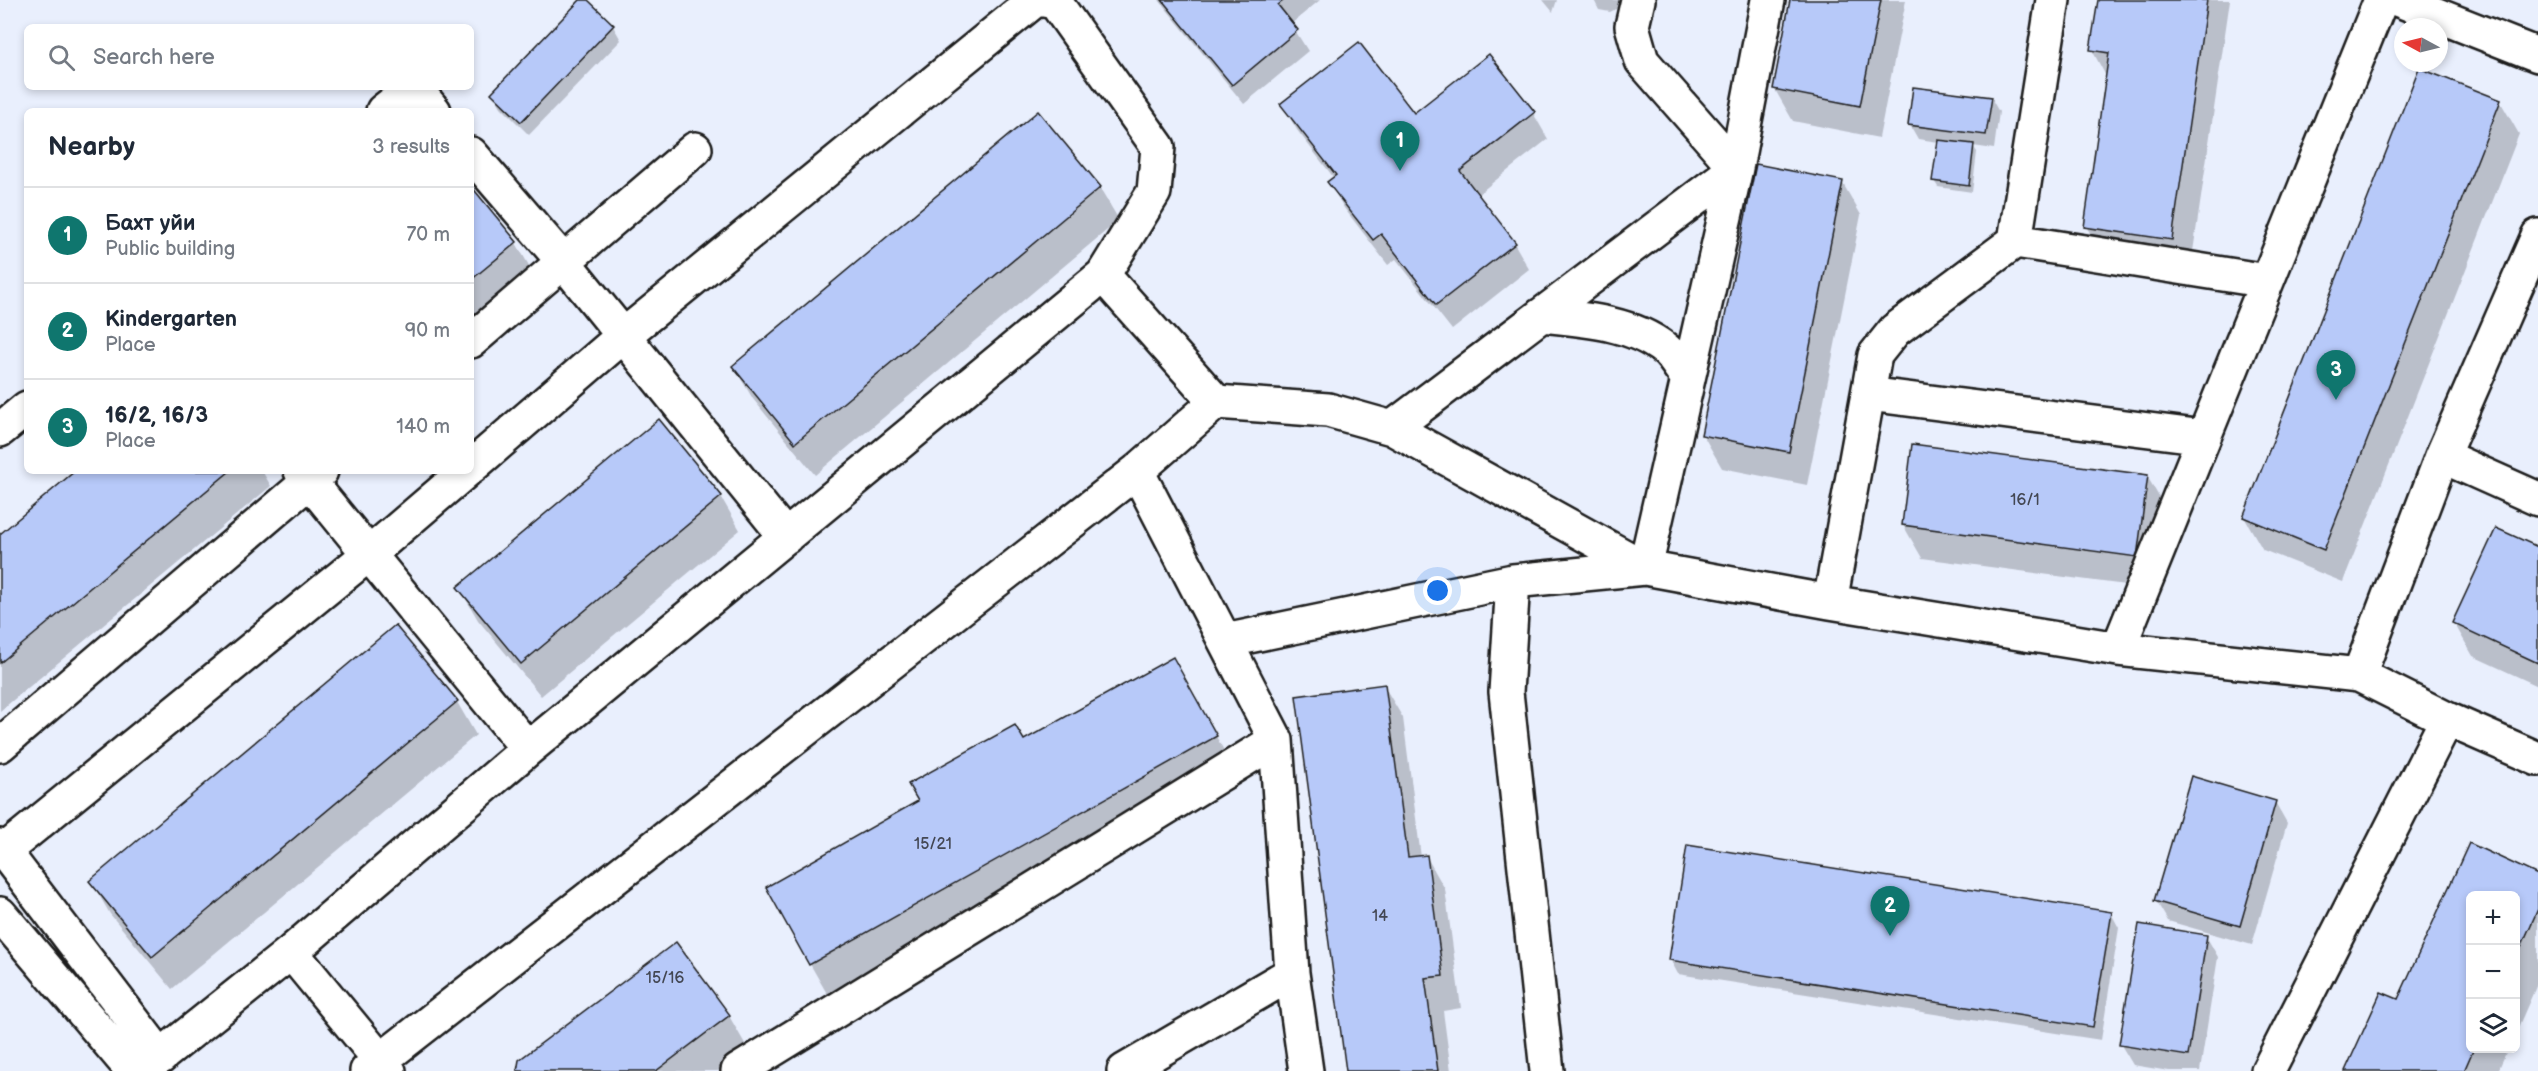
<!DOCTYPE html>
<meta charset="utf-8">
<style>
:root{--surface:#fff;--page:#f6f6f7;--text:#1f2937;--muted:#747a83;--line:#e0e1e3;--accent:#0f766e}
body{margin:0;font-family:"Balsamiq Sans",sans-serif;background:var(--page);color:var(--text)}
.controls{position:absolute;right:18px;bottom:18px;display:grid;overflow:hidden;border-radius:9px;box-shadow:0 3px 9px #0003}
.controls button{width:54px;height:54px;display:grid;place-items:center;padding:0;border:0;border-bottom:2px solid var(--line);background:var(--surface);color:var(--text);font:30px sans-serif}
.compass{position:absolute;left:2394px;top:18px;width:54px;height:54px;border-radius:50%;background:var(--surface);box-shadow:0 3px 9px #0003;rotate:277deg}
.you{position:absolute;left:1438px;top:591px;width:21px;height:21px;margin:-15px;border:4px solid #fff;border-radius:50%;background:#1a73e8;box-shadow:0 0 0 9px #1a73e833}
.badge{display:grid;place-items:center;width:39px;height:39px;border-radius:50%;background:var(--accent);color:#fff;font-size:20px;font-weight:700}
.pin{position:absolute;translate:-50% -50px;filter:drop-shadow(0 2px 3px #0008)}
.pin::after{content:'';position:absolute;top:32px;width:21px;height:18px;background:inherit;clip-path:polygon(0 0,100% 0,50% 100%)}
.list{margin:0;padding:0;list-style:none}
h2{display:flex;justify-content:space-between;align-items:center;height:78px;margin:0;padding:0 24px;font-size:26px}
h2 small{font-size:20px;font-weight:400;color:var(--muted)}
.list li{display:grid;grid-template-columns:39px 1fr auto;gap:18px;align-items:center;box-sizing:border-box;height:96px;padding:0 24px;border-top:2px solid var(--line)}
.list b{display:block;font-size:22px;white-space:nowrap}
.list p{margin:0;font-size:20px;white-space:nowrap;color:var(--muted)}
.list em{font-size:20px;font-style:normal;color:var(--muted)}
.icon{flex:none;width:33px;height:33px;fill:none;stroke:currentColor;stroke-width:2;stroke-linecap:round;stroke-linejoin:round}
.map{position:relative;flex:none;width:2538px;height:1071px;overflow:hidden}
.search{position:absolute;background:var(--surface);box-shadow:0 3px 9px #0003;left:24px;top:24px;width:450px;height:66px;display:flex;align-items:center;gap:15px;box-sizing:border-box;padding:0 21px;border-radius:9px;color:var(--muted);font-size:22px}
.panel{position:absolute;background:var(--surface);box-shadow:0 3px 9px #0003;left:24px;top:108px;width:450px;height:366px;border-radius:9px}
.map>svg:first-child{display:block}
.shadow{fill:#0003}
.building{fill:#b7c9f9;stroke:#1c1c1c;stroke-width:1.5}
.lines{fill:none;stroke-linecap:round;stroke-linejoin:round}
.minor-casing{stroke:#1c1c1c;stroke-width:38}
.minor{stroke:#fff;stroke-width:33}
.labels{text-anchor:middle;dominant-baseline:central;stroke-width:4.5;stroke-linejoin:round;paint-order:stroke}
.number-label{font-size:16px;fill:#434753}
</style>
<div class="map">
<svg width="2538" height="1071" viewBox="0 0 2538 1071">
<rect width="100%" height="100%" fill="#e9effd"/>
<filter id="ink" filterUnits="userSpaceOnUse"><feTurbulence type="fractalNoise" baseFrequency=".0167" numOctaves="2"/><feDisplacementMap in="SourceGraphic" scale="12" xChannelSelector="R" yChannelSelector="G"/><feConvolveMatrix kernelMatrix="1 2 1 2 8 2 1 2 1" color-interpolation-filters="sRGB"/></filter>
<g filter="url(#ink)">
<path class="shadow" d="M582,0H586L613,26L621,40L529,135L501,107L493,93Z
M1159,0H1320L1291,24L1308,51L1244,104Z
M1543,0H1557L1553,12Z
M1594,0H1633L1610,12L1599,10Z
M1792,0H1906L1879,138L1793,121L1774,88Z
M2099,0H2230L2190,272L2105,259L2086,226L2107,78L2092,50Z
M1991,98L1999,112L1994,149L1973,146L1977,152L1972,192L1938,187L1934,181L1939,142L1918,139L1910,125Z
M2500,101L2519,134L2343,582L2263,550L2244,517Z
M1282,104L1414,115L1533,113L1548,139L1477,195L1514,243L1529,269L1452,330L1396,259L1388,265L1344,208L1329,182L1334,178L1297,130Z
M1842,182L1861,215L1807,485L1722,468L1703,435Z
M1100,188L1119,220L815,475L753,399L734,367Z
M471,189L516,243L535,276L471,328Z
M659,421L721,497L740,530L541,696L478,620L459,587Z
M78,471H262L271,486L0,711V536Z
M2147,476L2166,509L2156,589L1922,558L1903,525Z
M2538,549V686L2473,656L2454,623Z
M395,627L457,702L476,735L172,989L110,914L91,881Z
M1384,686L1403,718L1421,857L1426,856L1445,889L1461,1008L1443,1011L1451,1071H1348Z
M1191,692L1235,770L829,997L810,964L1023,742Z
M2275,802L2287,823L2252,945L2168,921L2156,901Z
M2470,845L2538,877V982L2516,1032V896H2470V1048H2508L2498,1071H2347L2399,1001Z
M2111,913L2119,928L2101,1040L1678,974L1670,959Z
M2206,936L2218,957L2200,1071H2169L2133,1065L2121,1045Z
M675,944L729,1016L748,1049L718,1071H519Z"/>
<path class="building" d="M580,0H588L614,25L521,122L491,93Z
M1162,0H1284L1278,5L1298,30L1232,85Z
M1790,0H1881L1860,106L1773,89Z
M2098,0H2207L2172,240L2084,227L2109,53L2090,50Z
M1359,42L1414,113L1489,54L1535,112L1460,171L1516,243L1436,305L1381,234L1373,240L1327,182L1336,175L1280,104Z
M2419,68L2501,100L2324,550L2243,517Z
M1913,87L1992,97L1986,135L1908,125Z
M1038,111L1101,187L795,443L732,366Z
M1938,140L1974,144L1969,186L1932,181Z
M1756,164L1843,181L1789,452L1701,435Z
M471,186L517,242L471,280Z
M659,419L722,496L521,664L457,587Z
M1912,444L2148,475L2137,557L1902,525Z
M75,471H230L0,663V534Z
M2496,528L2538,547V663L2452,623Z
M395,625L458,701L152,957L89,881Z
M1173,657L1217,736L809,965L766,887L918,801L908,784L1015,725L1024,740Z
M1385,684L1408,857L1427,855L1443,976L1425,978L1438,1071H1346L1296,696Z
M2191,776L2276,801L2240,926L2154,901Z
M2469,843L2538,875V909L2516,958V896H2470V1048H2474L2464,1071H2345L2381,992L2398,999Z
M1687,845L2112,912L2093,1027L1669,960Z
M2139,924L2207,935L2188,1056L2119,1045Z
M676,942L730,1015L656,1071H517L519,1060Z"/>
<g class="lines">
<g class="minor-casing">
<path id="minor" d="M2053,0L2015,241L2267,281
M2399,0L2538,55
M383,111L406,93L424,99L434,111
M471,154L563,261L786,537
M1103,275L1216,402L1328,410L1392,428L1645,568L1830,602L2118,649L2381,0
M1541,315C1582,319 1631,322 1665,349C1674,356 1681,370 1688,379
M471,341L695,149
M1868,394L1875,355L1895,330L2015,241
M1392,428L1736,168L1768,0
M0,430L27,408
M2442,456L2538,499
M471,467L623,336L1035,0
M301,471L528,749
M1830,602L1868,394L2204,437
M1225,641L1513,581
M2118,649L2359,675L2447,719L2268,1071
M2359,675L2442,456L2538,236
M2447,719L2538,759
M0,745L321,471
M0,846L161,1057
M4,851L369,554L466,471
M0,914L133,1071
M291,952L389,1071
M1292,973L1306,1071
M142,1071L291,952L528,749L1103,275L1154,192L1158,147L1055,2L1044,0
M367,1071L1137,471L1216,402
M738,1071L1276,740
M1124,1071L1292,973L1276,740L1137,471
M1547,1071L1506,692L1513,581L1645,568L1736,168L1642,61L1632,26L1638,0"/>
</g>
<use href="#minor" class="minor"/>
</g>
</g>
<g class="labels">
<g class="number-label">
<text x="2025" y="500">16/1</text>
<text x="933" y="844">15/21</text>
<text x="1380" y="916">14</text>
<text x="665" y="978">15/16</text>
</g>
</g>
</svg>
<div class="controls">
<button>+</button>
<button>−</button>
<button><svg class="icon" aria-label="layers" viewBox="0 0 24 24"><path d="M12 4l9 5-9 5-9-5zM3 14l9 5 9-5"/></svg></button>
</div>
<svg class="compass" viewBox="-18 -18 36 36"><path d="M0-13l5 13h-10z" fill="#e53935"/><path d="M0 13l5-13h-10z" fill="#747a83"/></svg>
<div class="you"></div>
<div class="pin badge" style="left:1400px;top:171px">1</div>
<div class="pin badge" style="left:1890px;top:936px">2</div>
<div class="pin badge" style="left:2336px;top:400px">3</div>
<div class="search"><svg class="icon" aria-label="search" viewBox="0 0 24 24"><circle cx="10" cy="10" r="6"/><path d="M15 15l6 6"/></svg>Search here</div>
<section class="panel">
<h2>Nearby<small>3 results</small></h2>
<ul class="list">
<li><span class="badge">1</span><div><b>Бахт уйи</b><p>Public building</p></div><em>70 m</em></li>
<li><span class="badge">2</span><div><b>Kindergarten</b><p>Place</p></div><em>90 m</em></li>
<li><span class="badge">3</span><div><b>16/2, 16/3</b><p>Place</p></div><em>140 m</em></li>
</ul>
</section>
</div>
